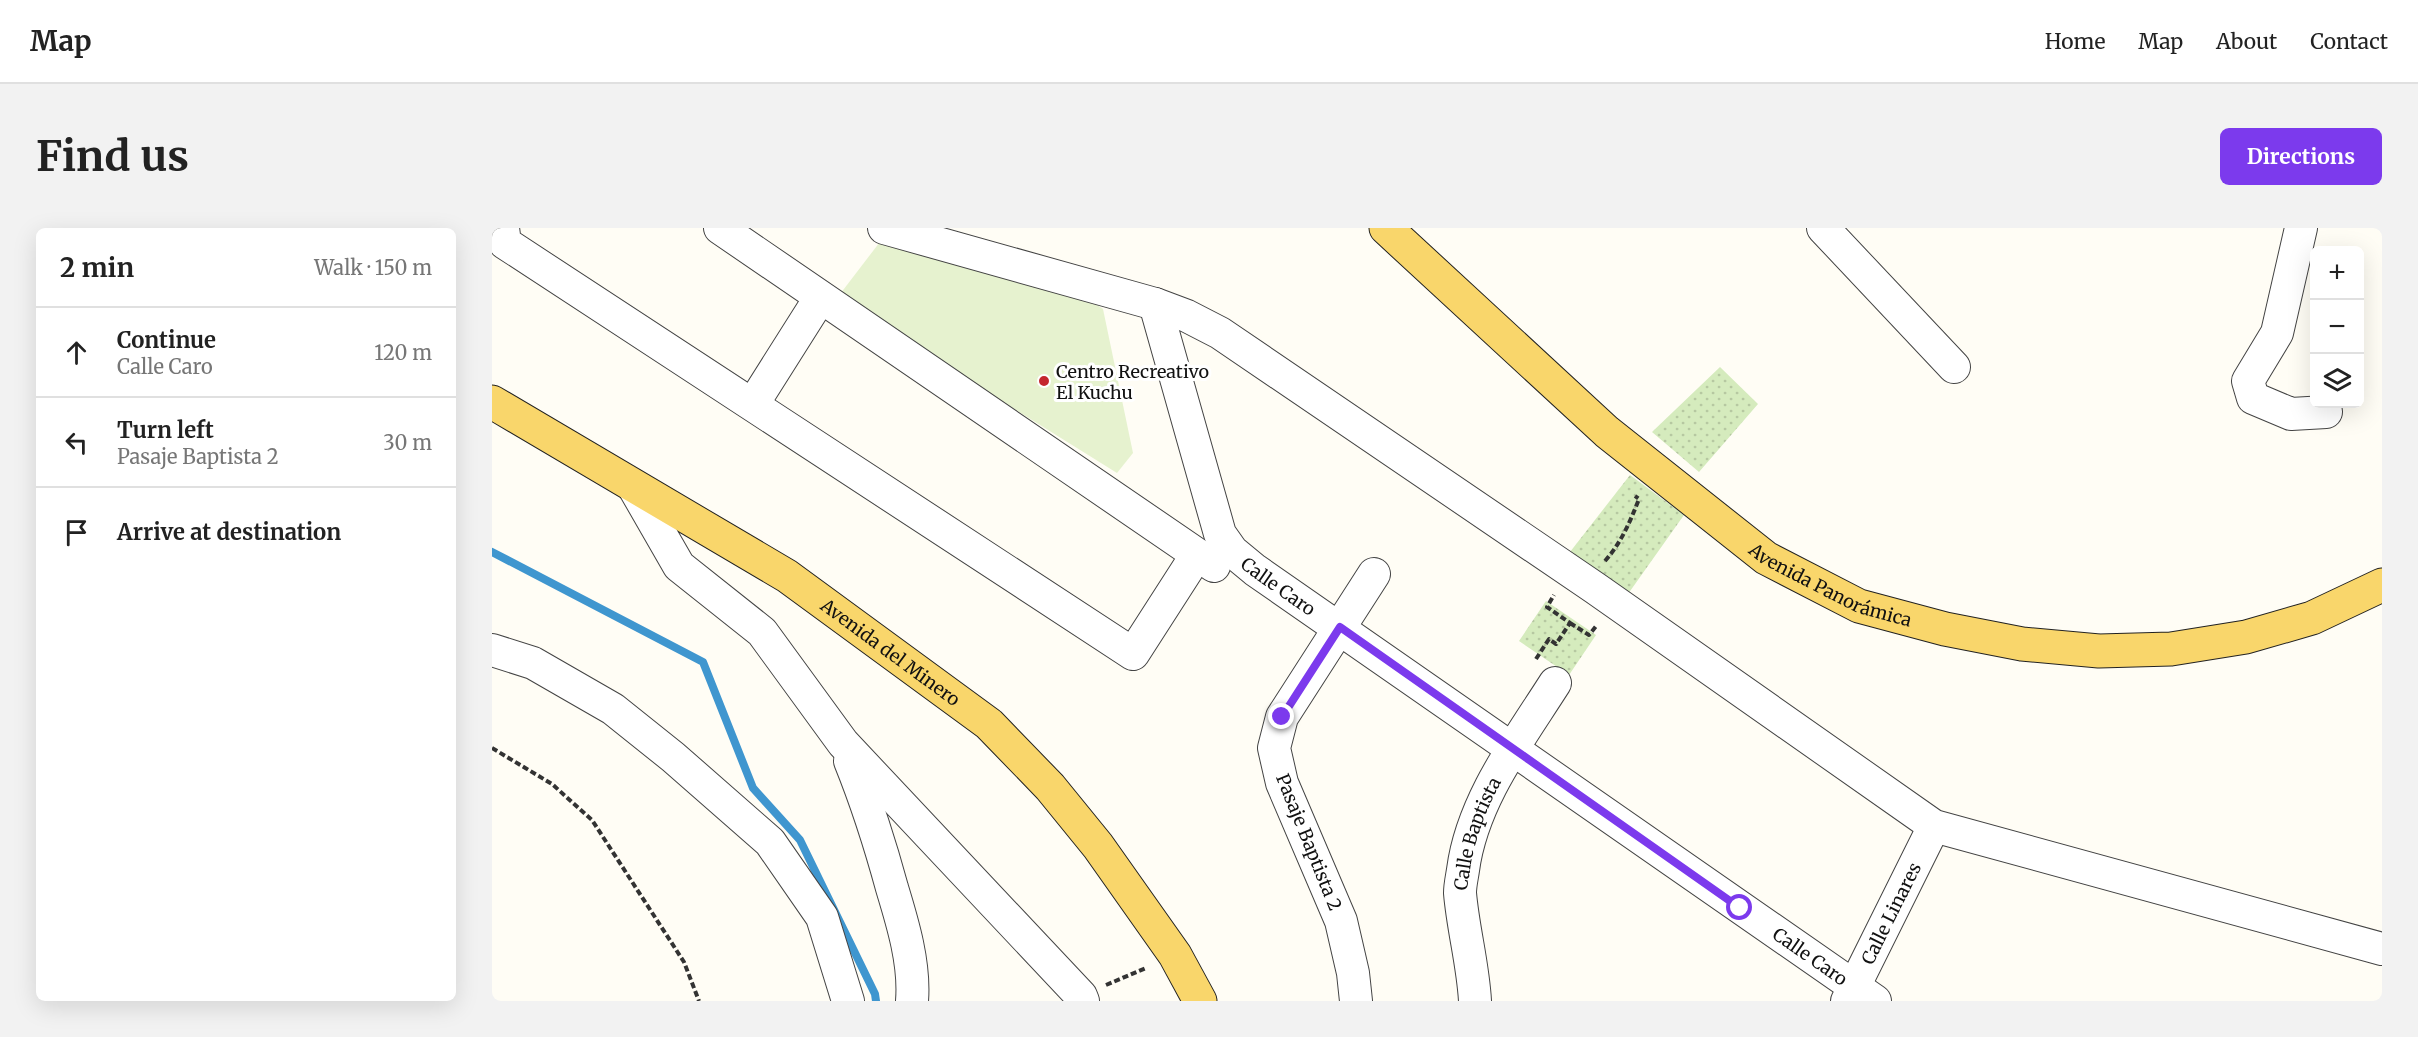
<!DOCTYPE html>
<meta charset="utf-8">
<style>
:root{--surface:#fff;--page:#f2f2f2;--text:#222;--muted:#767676;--line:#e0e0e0;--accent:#7c3aed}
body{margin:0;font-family:Merriweather,serif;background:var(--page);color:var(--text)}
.controls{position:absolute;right:18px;top:18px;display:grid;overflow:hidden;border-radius:9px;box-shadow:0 6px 24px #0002}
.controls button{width:54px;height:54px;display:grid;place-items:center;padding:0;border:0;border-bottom:2px solid var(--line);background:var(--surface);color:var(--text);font:30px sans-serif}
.stop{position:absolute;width:18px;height:18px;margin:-14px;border:4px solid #7c3aed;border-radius:50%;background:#fff}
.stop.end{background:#7c3aed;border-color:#fff;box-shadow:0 2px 6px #0008}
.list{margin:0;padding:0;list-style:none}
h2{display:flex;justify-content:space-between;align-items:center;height:78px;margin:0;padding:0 24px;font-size:26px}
h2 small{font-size:20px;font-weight:400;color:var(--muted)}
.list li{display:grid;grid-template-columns:39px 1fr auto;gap:18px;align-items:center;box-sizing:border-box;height:90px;padding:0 24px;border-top:2px solid var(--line)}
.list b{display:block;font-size:22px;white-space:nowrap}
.list p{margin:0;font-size:20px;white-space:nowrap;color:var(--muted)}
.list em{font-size:20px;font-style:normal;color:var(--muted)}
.icon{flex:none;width:33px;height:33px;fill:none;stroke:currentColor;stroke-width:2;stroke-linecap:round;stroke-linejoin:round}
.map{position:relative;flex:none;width:1890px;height:773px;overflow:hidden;border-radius:9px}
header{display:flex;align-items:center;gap:36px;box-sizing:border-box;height:84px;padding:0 30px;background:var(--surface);border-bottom:2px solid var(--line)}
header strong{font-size:28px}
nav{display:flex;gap:33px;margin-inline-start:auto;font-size:21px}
.intro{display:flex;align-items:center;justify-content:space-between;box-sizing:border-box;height:144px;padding:0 36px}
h1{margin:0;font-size:42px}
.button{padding:15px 27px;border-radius:9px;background:var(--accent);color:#fff;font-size:21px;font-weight:700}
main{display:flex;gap:36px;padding:0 36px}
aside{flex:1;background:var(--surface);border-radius:9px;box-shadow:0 6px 24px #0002}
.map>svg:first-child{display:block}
.park{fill:url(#park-dots)}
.pitch{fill:#e6f2cf}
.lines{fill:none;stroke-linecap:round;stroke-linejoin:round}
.stream{stroke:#3f96cf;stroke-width:8}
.minor-casing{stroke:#444;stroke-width:34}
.major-casing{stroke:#222;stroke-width:35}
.path{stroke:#333;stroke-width:4;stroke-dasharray:6 3;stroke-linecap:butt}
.minor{stroke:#fff;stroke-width:32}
.major{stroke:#f9d66b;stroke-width:33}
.route{stroke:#7c3aed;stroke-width:8}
.poi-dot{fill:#c4262e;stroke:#fff;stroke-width:2}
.labels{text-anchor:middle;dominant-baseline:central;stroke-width:6;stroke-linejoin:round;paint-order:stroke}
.poi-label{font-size:18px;fill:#111;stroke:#fff;text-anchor:start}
.street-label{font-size:18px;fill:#111;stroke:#fff}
</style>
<header>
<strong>Map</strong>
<nav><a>Home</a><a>Map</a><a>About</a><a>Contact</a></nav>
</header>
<div class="intro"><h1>Find us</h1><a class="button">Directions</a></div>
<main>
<aside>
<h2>2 min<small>Walk · 150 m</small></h2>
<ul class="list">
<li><svg class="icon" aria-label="ahead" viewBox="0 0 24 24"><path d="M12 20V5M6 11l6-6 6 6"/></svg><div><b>Continue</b><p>Calle Caro</p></div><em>120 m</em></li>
<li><svg class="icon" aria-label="left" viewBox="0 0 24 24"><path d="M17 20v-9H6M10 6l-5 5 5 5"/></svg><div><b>Turn left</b><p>Pasaje Baptista 2</p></div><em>30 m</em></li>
<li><svg class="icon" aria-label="arrive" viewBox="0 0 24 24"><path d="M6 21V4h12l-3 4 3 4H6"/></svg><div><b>Arrive at destination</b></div></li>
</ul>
</aside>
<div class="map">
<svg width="1890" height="773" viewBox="0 0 1890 773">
<defs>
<pattern id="park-dots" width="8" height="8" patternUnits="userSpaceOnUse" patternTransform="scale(1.5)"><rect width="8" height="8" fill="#d5ebbd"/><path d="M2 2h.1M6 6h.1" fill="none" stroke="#b6c8a1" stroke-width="1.8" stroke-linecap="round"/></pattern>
</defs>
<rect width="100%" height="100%" fill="#fffdf5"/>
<path class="park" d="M1228,139L1266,176L1207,244L1160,204Z
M1138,247L1192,287L1136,366L1078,324Z
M1054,373L1104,407L1077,447L1027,413Z"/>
<path class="pitch" d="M394,6L556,44L611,81L641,225L625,245L345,70Z"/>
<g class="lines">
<path class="stream" d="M0,324L211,434L261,560L308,612L383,766L384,773"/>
<g class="minor-casing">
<g id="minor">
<path d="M11,0L13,15L641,426L704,328"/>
<path d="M228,0L722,338"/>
<path d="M392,0L663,76L695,88L728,105L1103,360L1442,598L1890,721"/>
<path d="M1331,0L1462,139"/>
<path d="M1809,0L1785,105L1756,153L1761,170L1799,186L1834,184"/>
<path id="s1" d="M663,76L728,306L740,323L763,342L1383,773"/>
<path d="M261,176L328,70"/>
<path d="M141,258L187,338L270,404L351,515L589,768L591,773"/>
<path d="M0,422L41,435L121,481L181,529L278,614L330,689L356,773"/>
<path d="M358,533C375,575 388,616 400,660C411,696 423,736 420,773"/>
<path d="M864,773L861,745L849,693L790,555L782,520L790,489L882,346"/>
<path id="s2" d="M983,773C981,736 971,701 968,665C968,657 970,649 971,642C980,573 1026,513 1063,455"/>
<path id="s3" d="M1355,773L1442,598"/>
</g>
</g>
<g class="major-casing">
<g id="major">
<path id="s4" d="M894,0L1115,204L1274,330L1367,378L1453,401L1530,416L1607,423L1679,421L1754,409L1820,390L1890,357"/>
<path id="s5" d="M0,174L295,348L497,496L558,559L606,618L683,727L708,773"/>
</g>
</g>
<path class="path" d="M1113,333C1129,315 1138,294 1147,271L1143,268
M1078,395L1097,407L1105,397
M1044,431L1057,411L1064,416L1078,395L1055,379L1062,367
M0,520L60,556L100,592L192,734L207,773
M614,757L654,740"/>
<use href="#minor" class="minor"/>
<use href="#major" class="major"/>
</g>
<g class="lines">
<path class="route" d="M790,489L848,399L1248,680"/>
</g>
<circle class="poi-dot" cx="552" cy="153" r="6"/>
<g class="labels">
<g class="poi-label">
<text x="564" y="143">Centro Recreativo<tspan x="564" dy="21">El Kuchu</tspan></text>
</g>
<g class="street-label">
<text stroke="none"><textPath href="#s4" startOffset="574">Avenida Panorámica</textPath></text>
<text stroke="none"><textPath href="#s1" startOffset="318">Calle Caro</textPath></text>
<text stroke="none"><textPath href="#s5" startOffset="471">Avenida del Minero</textPath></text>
<text stroke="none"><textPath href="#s2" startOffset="171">Calle Baptista</textPath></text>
<text transform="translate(817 614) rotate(68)">Pasaje Baptista 2</text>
<text stroke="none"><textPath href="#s3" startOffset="98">Calle Linares</textPath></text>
<text stroke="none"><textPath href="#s1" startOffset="966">Calle Caro</textPath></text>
</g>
</g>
</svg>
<div class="controls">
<button>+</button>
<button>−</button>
<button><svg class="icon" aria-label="layers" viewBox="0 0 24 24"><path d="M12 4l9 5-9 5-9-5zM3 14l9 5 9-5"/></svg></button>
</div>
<div class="stop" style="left:1248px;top:680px"></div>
<div class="stop end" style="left:790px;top:489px"></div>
</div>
</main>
